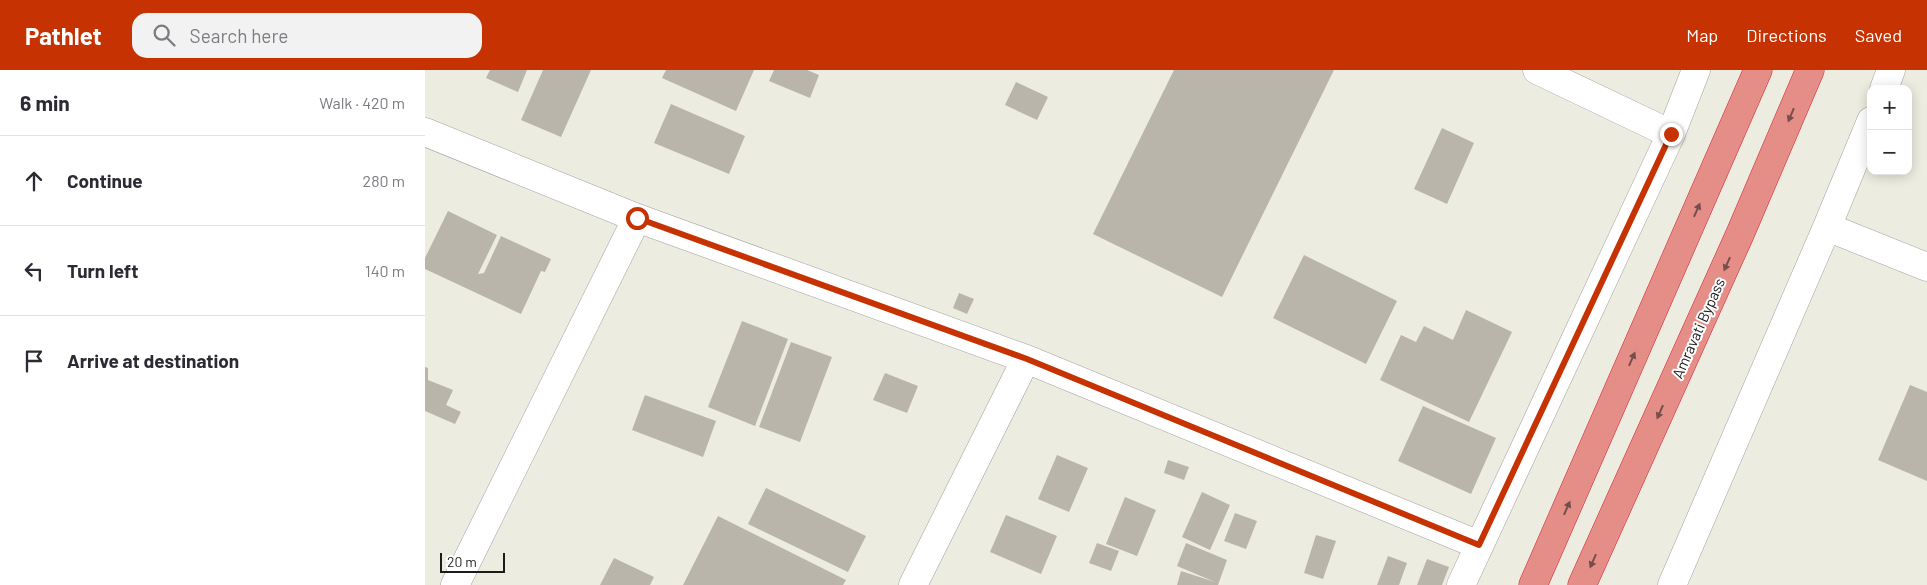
<!DOCTYPE html>
<meta charset="utf-8">
<style>
:root{--surface:#fff;--page:#f2f2f3;--text:#2b2b33;--muted:#7c7c81;--line:#e1e1e2;--accent:#c63201}
body{margin:0;font-family:Barlow,sans-serif;background:var(--page);color:var(--text)}
.controls{position:absolute;right:15px;top:15px;display:grid;overflow:hidden;border-radius:10px;box-shadow:0 2px 12px #0003}
.controls button{width:45px;height:45px;display:grid;place-items:center;padding:0;border:0;border-bottom:1px solid var(--line);background:var(--surface);color:var(--text);font:25px sans-serif}
.scale{position:absolute;left:15px;bottom:12px;width:65px;box-sizing:border-box;padding-left:5px;border:2px solid #1b1b1b;border-top:0;font-size:14px;line-height:18px;white-space:nowrap;color:#1b1b1b;-webkit-text-stroke:4px #fff;paint-order:stroke}
.stop{position:absolute;width:15px;height:15px;margin:-11px;border:4px solid #c63201;border-radius:50%;background:#fff}
.stop.end{background:#c63201;border-color:#fff;box-shadow:0 1px 5px #0008}
.list{margin:0;padding:0;list-style:none}
h2{display:flex;justify-content:space-between;align-items:center;height:65px;margin:0;padding:0 20px;font-size:21px}
h2 small{font-size:16px;font-weight:400;color:var(--muted)}
.list li{display:grid;grid-template-columns:32px 1fr auto;gap:15px;align-items:center;box-sizing:border-box;height:90px;padding:0 20px;border-top:1px solid var(--line)}
.list b{display:block;font-size:19px;white-space:nowrap}
.list em{font-size:16px;font-style:normal;color:var(--muted)}
.icon{flex:none;width:28px;height:28px;fill:none;stroke:currentColor;stroke-width:2;stroke-linecap:round;stroke-linejoin:round}
.map{position:relative;flex:none;width:1502px;height:515px;overflow:hidden}
header{display:flex;align-items:center;gap:30px;box-sizing:border-box;height:70px;padding:0 25px;background:var(--accent);color:#fff}
header strong{font-size:24px}
nav{display:flex;gap:28px;margin-inline-start:auto;font-size:18px}
.search{width:350px;height:45px;background:var(--page);display:flex;align-items:center;gap:12px;box-sizing:border-box;padding:0 18px;border-radius:15px;color:var(--muted);font-size:19px}
main{display:flex}
aside{flex:1;background:var(--surface)}
.map>svg:first-child{display:block}
.building{fill:#b9b5aa}
.lines{fill:none;stroke-linecap:round;stroke-linejoin:round}
.minor-casing{stroke:#a2a2a2;stroke-width:29}
.highway-casing{stroke:#d52434;stroke-width:29}
.minor{stroke:#fff;stroke-width:28}
.highway{stroke:#e58d87;stroke-width:28}
.oneway{fill:#764e4c}
.route{stroke:#c63201;stroke-width:6}
.labels{text-anchor:middle;dominant-baseline:central;stroke-width:4;stroke-linejoin:round;paint-order:stroke}
.street-label{font-size:15px;fill:#1b1b1b;stroke:#fff}
</style>
<header>
<strong>Pathlet</strong>
<div class="search"><svg class="icon" aria-label="search" viewBox="0 0 24 24"><circle cx="10" cy="10" r="6"/><path d="M15 15l6 6"/></svg>Search here</div>
<nav><a>Map</a><a>Directions</a><a>Saved</a></nav>
</header>
<main>
<aside>
<h2>6 min<small>Walk · 420 m</small></h2>
<ul class="list">
<li><svg class="icon" aria-label="ahead" viewBox="0 0 24 24"><path d="M12 20V5M6 11l6-6 6 6"/></svg><div><b>Continue</b></div><em>280 m</em></li>
<li><svg class="icon" aria-label="left" viewBox="0 0 24 24"><path d="M17 20v-9H6M10 6l-5 5 5 5"/></svg><div><b>Turn left</b></div><em>140 m</em></li>
<li><svg class="icon" aria-label="arrive" viewBox="0 0 24 24"><path d="M6 21V4h12l-3 4 3 4H6"/></svg><div><b>Arrive at destination</b></div></li>
</ul>
</aside>
<div class="map">
<svg width="1502" height="515" viewBox="0 0 1502 515">
<rect width="100%" height="100%" fill="#edece0"/>
<path class="building" d="M65,0H102L93,22L61,8Z
M118,0H166L136,67L96,50Z
M241,0H329L311,41L237,8Z
M349,0H382L394,5L385,28L344,11Z
M749,0H909L797,227L668,164Z
M591,12L623,27L612,50L580,35Z
M246,34L320,66L304,104L229,73Z
M1017,58L1049,73L1022,134L989,119Z
M23,141L72,165L53,204L59,203L76,166L126,189L120,202L116,201L96,244L0,199V188Z
M879,185L972,231L941,294L848,248Z
M534,223L549,229L542,244L528,238Z
M1041,240L1087,262L1044,352L955,310L976,265L991,272L999,256L1028,270Z
M317,251L363,269L330,356L283,337Z
M366,272L407,287L375,372L334,357Z
M0,297L3,298V310L28,320L21,335L36,342L30,354L0,341Z
M460,303L493,316L482,343L448,330Z
M1485,315L1502,322V411L1453,390Z
M220,325L291,351L278,387L207,360Z
M998,336L1071,368L1046,424L973,391Z
M632,385L663,398L644,442L613,429Z
M743,390L764,397L759,410L739,403Z
M341,418L441,466L423,502L323,454Z
M777,422L805,435L785,480L757,467Z
M700,427L731,440L712,486L681,474Z
M810,443L832,451L821,479L799,471Z
M581,445L632,466L616,504L565,482Z
M293,446L421,510L418,515H258Z
M891,465L911,471L898,509L879,503Z
M672,473L694,481L686,501L664,493Z
M761,473L802,490L793,515H752L756,501L790,512L752,496Z
M963,486L982,493L974,515H952Z
M189,488L229,507L225,515H175Z
M1002,489L1024,497L1017,515H992Z"/>
<g class="lines">
<g class="minor-casing">
<path id="minor" d="M1112,0L1246,64L1271,0
M1459,19L1466,0
M0,62L212,148L601,289L1054,475
M1402,157L1502,197
M30,515L212,148
M488,515L601,289
M1036,515L1246,64
M1247,515L1402,157L1446,51"/>
</g>
<g class="highway-casing">
<path id="highway" d="M1108,515L1333,0
M1157,515L1315,164L1385,0"/>
</g>
<use href="#minor" class="minor"/>
<use href="#highway" class="highway"/>
</g>
<defs><path id="oneway-solid" d="M-6-.8H1V-3.2L6.5 0L1 3.2V.8H-6Z" transform="scale(1.25)"/></defs>
<g class="oneway">
<use href="#oneway-solid" transform="translate(1366 45) rotate(113)"/>
<use href="#oneway-solid" transform="translate(1272 140) rotate(-66)"/>
<use href="#oneway-solid" transform="translate(1302 194) rotate(114)"/>
<use href="#oneway-solid" transform="translate(1207 289) rotate(-66)"/>
<use href="#oneway-solid" transform="translate(1235 342) rotate(114)"/>
<use href="#oneway-solid" transform="translate(1142 438) rotate(-66)"/>
<use href="#oneway-solid" transform="translate(1168 491) rotate(114)"/>
</g>
<g class="lines">
<path class="route" d="M212,148L602,289L1054,475L1246,64"/>
</g>
<g class="labels">
<g class="street-label">
<text transform="translate(1273 258) rotate(-66)">Amravati Bypass</text>
</g>
</g>
</svg>
<div class="controls">
<button>+</button>
<button>−</button>
</div>
<div class="scale">20 m</div>
<div class="stop" style="left:212px;top:148px"></div>
<div class="stop end" style="left:1246px;top:64px"></div>
</div>
</main>
